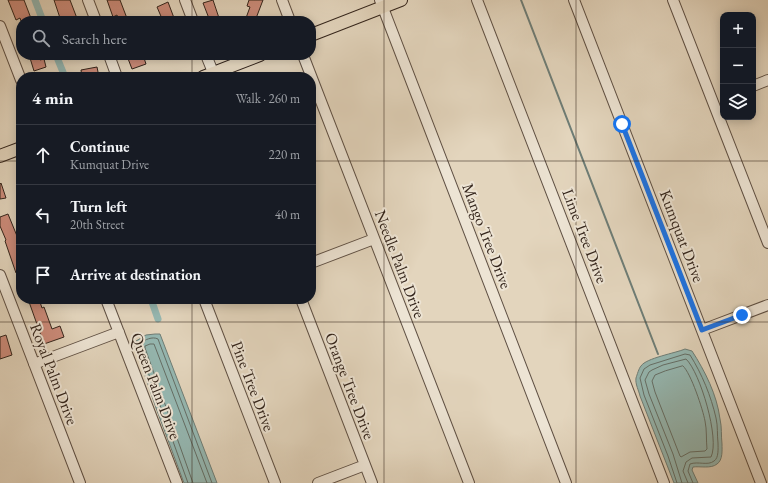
<!DOCTYPE html>
<meta charset="utf-8">
<style>
:root{--surface:#171b24;--page:#20242c;--text:#f1f3f6;--muted:#9ea1a6;--line:#363941}
body{margin:0;font-family:"EB Garamond",serif;background:var(--page);color:var(--text)}
.controls{position:absolute;right:12px;top:12px;display:grid;overflow:hidden;border-radius:8px;box-shadow:0 2px 10px #0003}
.controls button{width:36px;height:36px;display:grid;place-items:center;padding:0;border:0;border-bottom:1px solid var(--line);background:var(--surface);color:var(--text);font:20px sans-serif}
.stop{position:absolute;width:12px;height:12px;margin:-9px;border:3px solid #1a73e8;border-radius:50%;background:#fff}
.stop.end{background:#1a73e8;border-color:#fff;box-shadow:0 1px 4px #0008}
.list{margin:0;padding:0;list-style:none}
h2{display:flex;justify-content:space-between;align-items:center;height:52px;margin:0;padding:0 16px;font-size:17px}
h2 small{font-size:13px;font-weight:400;color:var(--muted)}
.list li{display:grid;grid-template-columns:26px 1fr auto;gap:12px;align-items:center;box-sizing:border-box;height:60px;padding:0 16px;border-top:1px solid var(--line)}
.list b{display:block;font-size:15px;white-space:nowrap}
.list p{margin:0;font-size:13px;white-space:nowrap;color:var(--muted)}
.list em{font-size:13px;font-style:normal;color:var(--muted)}
.icon{flex:none;width:22px;height:22px;fill:none;stroke:currentColor;stroke-width:2;stroke-linecap:round;stroke-linejoin:round}
.map{position:relative;flex:none;width:768px;height:483px;overflow:hidden}
.search{position:absolute;background:var(--surface);box-shadow:0 2px 10px #0003;left:16px;top:16px;width:300px;height:44px;display:flex;align-items:center;gap:10px;box-sizing:border-box;padding:0 14px;border-radius:16px;color:var(--muted);font-size:15px}
.panel{position:absolute;background:var(--surface);box-shadow:0 2px 10px #0003;left:16px;top:72px;width:300px;height:232px;border-radius:16px}
.map>svg:first-child{display:block}
.water{fill:#95b8b2;stroke:#6e7d76}
.lines{fill:none;stroke-linecap:round;stroke-linejoin:round}
.shore{stroke:#646e66;stroke-width:1}
.stream{stroke:#6e7d76;stroke-width:2}
.canal{stroke:#95b8b2;stroke-width:7}
.building{fill:#cd8c7b;stroke:#33241b}
.minor-casing{stroke:#5f5044;stroke-width:12}
.major-casing{stroke:#33241b;stroke-width:14}
.minor{stroke:#ede4d4;stroke-width:10}
.major{stroke:#e3d5bd;stroke-width:12}
.route{stroke:#1a73e8;stroke-width:5}
.grid{fill:none;stroke:#33241b;stroke-width:1;stroke-opacity:0.55}
.labels{text-anchor:middle;dominant-baseline:central;stroke-width:4;stroke-linejoin:round;paint-order:stroke}
.street-label{font-size:16px;fill:#33241b;stroke:#ede4d4}
</style>
<div class="map">
<svg width="768" height="483" viewBox="0 0 768 483">
<rect width="100%" height="100%" fill="#e3d5bd"/>
<filter id="stains"><feTurbulence type="fractalNoise" baseFrequency=".005" numOctaves="4"/><feColorMatrix values="0 0 0 0 .2 0 0 0 0 .09 0 0 0 0 .02 0 0 0 .5 -.17"/></filter>
<radialGradient id="worn" r=".72"><stop offset=".6" stop-color="#630" stop-opacity="0"/><stop offset="1" stop-color="#630" stop-opacity=".3"/></radialGradient>
<path class="water" d="M155,334H160L217,483H184L156,408L135,346L136,341L146,335Z
M685,349L692,351C705,371 717,395 720,419C722,427 721,436 722,444C722,450 723,460 717,464C711,469 700,466 693,467L692,470L698,483H674L640,396C639,391 635,384 636,378C637,375 639,368 641,366C646,358 676,353 685,349Z"/>
<g class="lines">
<path class="shore" d="M683,366C691,373 703,410 705,421C707,430 706,440 707,449L705,451L690,452L681,457L680,456L655,392L652,381L655,375L665,371Z
M188,483L139,347L140,343C145,340 152,336 158,339L212,483
M193,483L145,348V346L150,344H154L207,483
M677,483L668,456L644,395L640,378L644,369L650,365L685,354L690,355C702,374 711,396 716,418C718,426 717,435 718,443C718,448 719,458 714,461C708,466 698,461 690,464L688,471L693,483
M682,483L673,454L649,394L645,380L649,372L652,370L663,365L686,359C700,372 720,439 711,457L692,458L686,462L683,471L688,483"/>
<path class="stream" d="M521,0L658,354"/>
<path class="canal" d="M35,0L43,21
M56,55L65,77
M151,299L158,319"/>
</g>
<path class="building" d="M8,0H24L32,21H21L20,18L16,20Z
M54,0H70L78,21H61Z
M107,0H120L128,21H119L117,15L113,17Z
M213,0L220,21H210L203,3Z
M249,0H263L255,21L246,18L250,7L247,6Z
M168,2L174,18L163,21L157,7Z
M39,55L40,60L44,59L46,67L34,71L30,58Z
M130,55H143L146,64L132,69L127,56Z
M97,67L99,77H82L81,70Z
M1,183L6,198L0,199V184Z
M8,214L17,236L19,235L21,241V272L16,273L5,241L6,240L0,226V217Z
M28,299H39L42,308L44,307L52,329L60,326L64,337L44,344Z
M6,335L12,355L0,359V337Z"/>
<g class="lines">
<g class="minor-casing">
<path id="minor" d="M88,0L96,21
M185,0L193,21
M282,0L290,21
M380,0L566,483
M477,0L664,483
M574,0L761,483
M673,0L768,243
M0,26L21,80
M109,55L117,77
M206,55L215,77
M303,55L469,483
M753,86L768,80
M311,263L374,239
M0,275L80,483
M106,299L177,483
M204,299L275,483
M301,299L372,483
M702,330L768,305
M34,364L119,332
M318,483L365,465"/>
</g>
<g class="major-casing">
<path id="major" d="M311,35L401,0
M203,77L260,55
M0,156L21,148"/>
</g>
<use href="#minor" class="minor"/>
<use href="#major" class="major"/>
</g>
<g class="lines">
<path class="route" d="M622,124L702,330L742,315"/>
</g>
<path class="grid" d="M192,0V21M384,0V483M576,0V483M192,55V77M0,161H21M311,161H768M192,299V483M0,322H768"/>
<g class="labels">
<g class="street-label">
<text transform="translate(487 236) rotate(69)">Mango Tree Drive</text>
<text transform="translate(585 236) rotate(69)">Lime Tree Drive</text>
<text transform="translate(682 236) rotate(69)">Kumquat Drive</text>
<text transform="translate(400 264) rotate(69)">Needle Palm Drive</text>
<text transform="translate(54 374) rotate(69)">Royal Palm Drive</text>
<text transform="translate(156 386) rotate(69)">Queen Palm Drive</text>
<text transform="translate(253 386) rotate(69)">Pine Tree Drive</text>
<text transform="translate(350 386) rotate(69)">Orange Tree Drive</text>
</g>
</g>
<rect width="100%" height="100%" filter="url(#stains)"/>
<rect width="100%" height="100%" fill="url(#worn)"/>
</svg>
<div class="controls">
<button>+</button>
<button>−</button>
<button><svg class="icon" aria-label="layers" viewBox="0 0 24 24"><path d="M12 4l9 5-9 5-9-5zM3 14l9 5 9-5"/></svg></button>
</div>
<div class="stop" style="left:622px;top:124px"></div>
<div class="stop end" style="left:742px;top:315px"></div>
<div class="search"><svg class="icon" aria-label="search" viewBox="0 0 24 24"><circle cx="10" cy="10" r="6"/><path d="M15 15l6 6"/></svg>Search here</div>
<section class="panel">
<h2>4 min<small>Walk · 260 m</small></h2>
<ul class="list">
<li><svg class="icon" aria-label="ahead" viewBox="0 0 24 24"><path d="M12 20V5M6 11l6-6 6 6"/></svg><div><b>Continue</b><p>Kumquat Drive</p></div><em>220 m</em></li>
<li><svg class="icon" aria-label="left" viewBox="0 0 24 24"><path d="M17 20v-9H6M10 6l-5 5 5 5"/></svg><div><b>Turn left</b><p>20th Street</p></div><em>40 m</em></li>
<li><svg class="icon" aria-label="arrive" viewBox="0 0 24 24"><path d="M6 21V4h12l-3 4 3 4H6"/></svg><div><b>Arrive at destination</b></div></li>
</ul>
</section>
</div>
